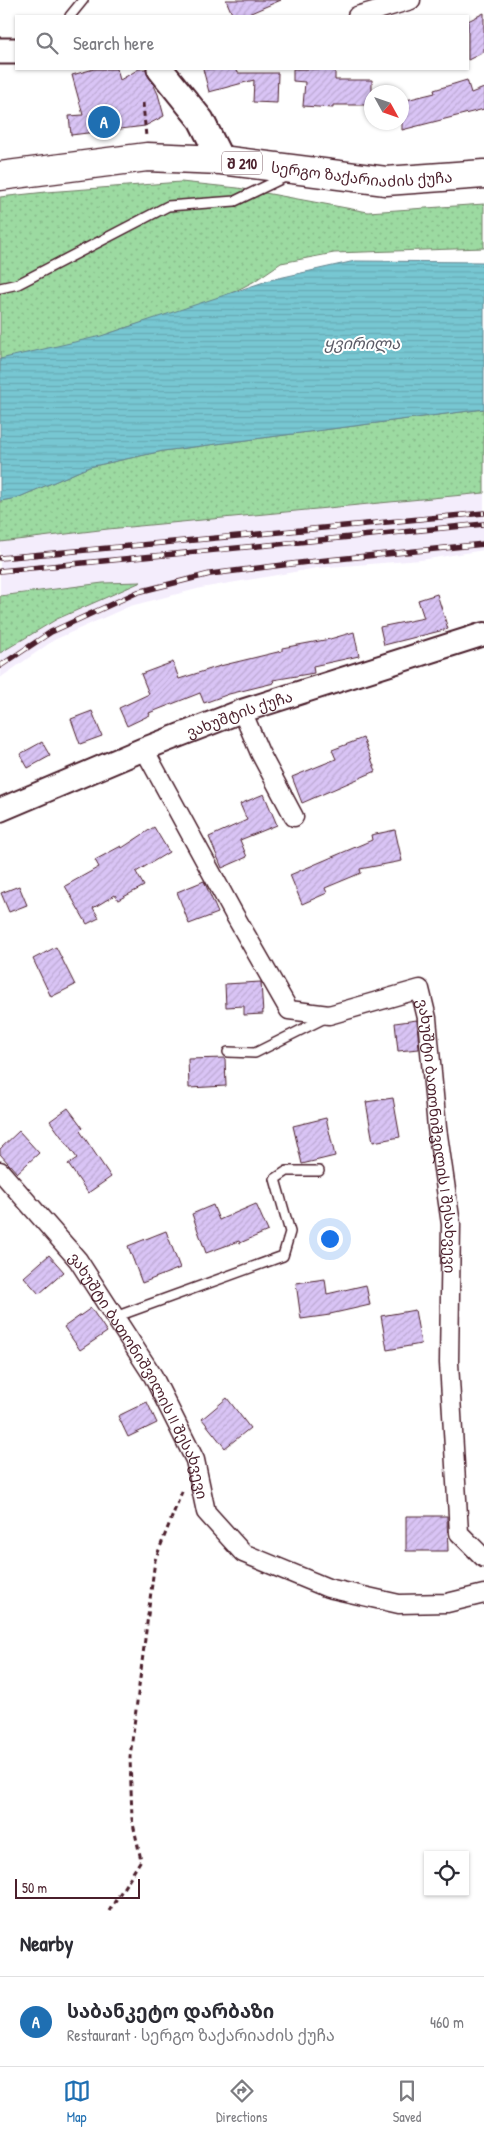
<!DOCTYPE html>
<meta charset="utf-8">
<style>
:root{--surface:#fff;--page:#f7f7f7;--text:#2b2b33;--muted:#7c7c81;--line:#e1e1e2;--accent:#1f6fb2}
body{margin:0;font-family:"Patrick Hand","Noto Sans Georgian",sans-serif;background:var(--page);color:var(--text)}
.controls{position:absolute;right:15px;bottom:15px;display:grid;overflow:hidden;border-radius:0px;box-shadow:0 1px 4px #0004}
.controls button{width:45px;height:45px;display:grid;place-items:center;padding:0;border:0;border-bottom:1px solid var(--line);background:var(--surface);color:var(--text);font:25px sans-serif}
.compass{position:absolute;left:364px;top:85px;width:45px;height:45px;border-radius:50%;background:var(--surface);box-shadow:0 1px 4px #0004;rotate:130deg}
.scale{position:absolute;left:15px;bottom:12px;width:125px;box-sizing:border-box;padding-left:5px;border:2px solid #4a1f2b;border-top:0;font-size:14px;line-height:18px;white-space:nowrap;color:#4a1f2b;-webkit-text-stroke:4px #fff;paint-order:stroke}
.you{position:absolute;left:329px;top:1238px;width:18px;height:18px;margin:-12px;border:4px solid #fff;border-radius:50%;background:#1a73e8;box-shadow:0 0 0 8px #1a73e833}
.badge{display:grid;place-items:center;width:32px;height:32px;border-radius:50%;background:var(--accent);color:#fff;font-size:16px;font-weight:700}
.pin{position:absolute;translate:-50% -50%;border:2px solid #fff;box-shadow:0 1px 5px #0006}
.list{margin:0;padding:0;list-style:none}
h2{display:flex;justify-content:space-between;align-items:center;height:65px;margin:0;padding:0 20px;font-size:21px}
h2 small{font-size:16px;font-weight:400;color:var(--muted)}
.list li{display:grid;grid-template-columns:32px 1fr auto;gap:15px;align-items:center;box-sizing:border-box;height:90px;padding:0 20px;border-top:1px solid var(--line)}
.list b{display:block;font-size:19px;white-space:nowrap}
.list p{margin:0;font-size:16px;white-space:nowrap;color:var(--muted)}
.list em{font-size:16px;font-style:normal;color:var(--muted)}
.icon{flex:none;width:28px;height:28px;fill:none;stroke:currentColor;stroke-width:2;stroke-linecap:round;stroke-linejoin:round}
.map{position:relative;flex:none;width:484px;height:1911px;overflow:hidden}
.search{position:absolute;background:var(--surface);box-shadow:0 1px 4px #0004;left:15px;right:15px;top:15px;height:55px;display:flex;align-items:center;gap:12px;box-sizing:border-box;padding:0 18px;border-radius:0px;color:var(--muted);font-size:19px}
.sheet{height:155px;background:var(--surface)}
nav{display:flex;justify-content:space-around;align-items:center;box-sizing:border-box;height:70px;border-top:1px solid var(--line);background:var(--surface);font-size:14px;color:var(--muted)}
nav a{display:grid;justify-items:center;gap:2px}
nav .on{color:var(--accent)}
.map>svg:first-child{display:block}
.built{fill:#f4edfc}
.grass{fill:url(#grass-dots);stroke:#737c66}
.water{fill:url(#water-rules);stroke:#65848f}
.building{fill:url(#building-hatch);stroke:#4a1f2b}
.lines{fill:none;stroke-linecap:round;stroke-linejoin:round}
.service-casing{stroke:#4a1f2b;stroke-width:12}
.minor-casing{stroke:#4a1f2b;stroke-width:21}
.tertiary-casing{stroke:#4a1f2b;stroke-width:26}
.secondary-casing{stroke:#4a1f2b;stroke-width:29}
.primary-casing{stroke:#4a1f2b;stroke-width:31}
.path{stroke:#4a1f2b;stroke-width:3;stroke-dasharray:5 4;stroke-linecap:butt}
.service{stroke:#fff;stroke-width:9}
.minor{stroke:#fff;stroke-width:18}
.tertiary{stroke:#fff;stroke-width:22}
.secondary{stroke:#fff;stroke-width:25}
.primary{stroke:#fff;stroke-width:28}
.rail-casing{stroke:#4a1f2b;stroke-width:5.5}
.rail{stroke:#fff;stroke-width:4;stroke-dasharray:11;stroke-linecap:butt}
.labels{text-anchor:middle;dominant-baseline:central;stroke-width:4;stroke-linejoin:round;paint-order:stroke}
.shield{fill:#fff;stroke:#80626b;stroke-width:1}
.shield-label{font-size:14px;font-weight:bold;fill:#4a1f2b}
.street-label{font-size:15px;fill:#4a1f2b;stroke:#fff}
.water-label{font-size:16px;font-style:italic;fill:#5a5a65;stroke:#fff}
</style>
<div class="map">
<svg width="484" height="1911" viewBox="0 0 484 1911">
<defs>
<pattern id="grass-dots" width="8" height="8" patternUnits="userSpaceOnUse" patternTransform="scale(1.25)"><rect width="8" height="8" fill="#9cdaa1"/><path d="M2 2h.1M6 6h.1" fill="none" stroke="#88bb8b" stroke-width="1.8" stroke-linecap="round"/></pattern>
<pattern id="water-rules" width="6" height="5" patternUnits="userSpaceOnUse" patternTransform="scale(1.25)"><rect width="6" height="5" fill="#77c7d2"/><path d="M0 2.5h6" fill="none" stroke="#68aab4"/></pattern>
<pattern id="building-hatch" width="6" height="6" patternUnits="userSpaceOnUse" patternTransform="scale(1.25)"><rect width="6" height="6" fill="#d9c4f5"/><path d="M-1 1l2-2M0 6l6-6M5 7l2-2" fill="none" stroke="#bca8d2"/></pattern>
</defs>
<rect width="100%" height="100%" fill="#fff"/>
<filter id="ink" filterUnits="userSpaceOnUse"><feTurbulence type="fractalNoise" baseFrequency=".02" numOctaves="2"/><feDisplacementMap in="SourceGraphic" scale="10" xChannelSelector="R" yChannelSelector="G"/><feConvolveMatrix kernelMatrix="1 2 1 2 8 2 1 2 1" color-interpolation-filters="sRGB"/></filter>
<g filter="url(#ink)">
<path class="built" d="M484,493V550L421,560L317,568L201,588L130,606L54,640L0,678V653L57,619L139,583H103L0,596V542L108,529Z"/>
<path class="grass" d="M181,182L238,188L368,212L484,204V248L334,253L281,263L253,282L214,302L128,327L0,372V197L46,192Z
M484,409V493L108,529L0,542V501L17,498L89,467L163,451Z
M141,582L57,619L0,653V596L103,583Z"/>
<path class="water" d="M355,261L484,262V409L163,451L89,467L17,498L0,501V359L101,336L270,280Z"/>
<path class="building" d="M226,0H281L244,16H233Z
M484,13V52L468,60V21Z
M94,69H117L120,80L139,69H146L158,94L164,116L145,126L71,135L69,116L83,115L72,75Z
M203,69H236L238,73H278L277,103L253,102L254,80L209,92Z
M293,69H335V80H372V105H333V108L303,106L305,82L293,81Z
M467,80L471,93L484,88V109L402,130V101L435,93L434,90Z
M437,594L448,629L384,645L380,627L424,618L418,600Z
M354,632L359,656L313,666L314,673L273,680L274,683L229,694L204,703L200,693L149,713L150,715L127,726L119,708L149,694L141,674L173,662L179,679L220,666L282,651V648L330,639Z
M92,711L102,736L80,744L71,719Z
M363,738L376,771L302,803L292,777L336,759L332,750Z
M42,742L50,756L28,768L20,754Z
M264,794L277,825L240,840L247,857L222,868L209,837L247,820L240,804Z
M154,827L169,852L136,872L144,886L118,900L115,895L93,908L99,918L87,924L65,886L99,867L95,860L121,846L122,848Z
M395,830L402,861L360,869L361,873L325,888L327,893L302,904L290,875L372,840L371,835Z
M204,881L218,913L189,924L177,892Z
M19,886L27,905L9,912L1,893Z
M56,947L75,985L51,997L33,959Z
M261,982L263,1014L244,1015V1006L226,1007L225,984Z
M417,1020L419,1049L398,1051L395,1023Z
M225,1058L226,1086L189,1088L188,1059Z
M393,1098L400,1137L373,1142L366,1102Z
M68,1108L83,1128L80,1131L111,1177L88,1193L68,1164L77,1158L50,1121Z
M326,1118L335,1156L302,1164L293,1126Z
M19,1131L39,1153L17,1173L0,1154V1149Z
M256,1204L268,1231L240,1243L239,1241L206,1253L192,1214L213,1205L219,1220Z
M166,1231L180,1268L142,1283L128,1246Z
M49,1255L64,1272L39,1294L24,1277Z
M325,1279L327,1294L366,1285L370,1305L330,1314V1315L301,1319L296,1283Z
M91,1308L107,1332L80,1350L64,1327Z
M415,1310L421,1344L387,1350L381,1316Z
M227,1398L250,1428L225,1448L202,1419Z
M147,1402L157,1423L128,1437L118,1416Z
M406,1516H447L448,1551H406Z"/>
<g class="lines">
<g class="service-casing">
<path id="service" d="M70,16L83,0
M0,288L18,284L168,206L235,201L287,176
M228,1052L255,1053L325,1018
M115,1317L283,1256L290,1232L275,1179L287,1171H319"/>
</g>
<g class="minor-casing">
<g id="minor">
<path d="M357,16L411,0"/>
<path d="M242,711L260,753L294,817"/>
<path id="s1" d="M144,749L234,914L289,1010L329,1015L420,989L427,1018L437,1128L451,1224L449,1363L459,1533L484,1558"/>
<path id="s2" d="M0,1171L78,1260L153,1376L195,1460L206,1512L243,1553L328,1588L399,1604L447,1603L484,1594"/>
</g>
</g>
<g class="tertiary-casing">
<g id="tertiary">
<path id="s3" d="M0,810L144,749L242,711L484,634"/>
</g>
</g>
<g class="secondary-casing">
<path id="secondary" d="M0,51H16
M160,69L201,120L221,160"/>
</g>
<g class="primary-casing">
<g id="primary">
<path id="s4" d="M0,176L147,157L221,160L386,181L484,174"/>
</g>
</g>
<path class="path" d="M143,103L146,137
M109,1911L141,1860L132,1819L130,1757L155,1560L183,1489"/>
<use href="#service" class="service"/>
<use href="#minor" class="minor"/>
<use href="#tertiary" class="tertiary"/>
<use href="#secondary" class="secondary"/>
<use href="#primary" class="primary"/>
<g class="rail-casing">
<path id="rail" d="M0,558L484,513
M0,571L484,524
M0,666L51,632L138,592L210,574L308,562L484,544"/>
</g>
<use href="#rail" class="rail"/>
</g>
</g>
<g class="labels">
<rect class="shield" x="222" y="151.5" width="40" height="23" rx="4"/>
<g class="shield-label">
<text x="242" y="163">შ 210</text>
</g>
<g class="street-label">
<text stroke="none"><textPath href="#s4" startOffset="364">სერგო ზაქარიაძის ქუჩა</textPath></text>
<text stroke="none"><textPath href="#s3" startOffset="258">ვახუშტის ქუჩა</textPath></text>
<text stroke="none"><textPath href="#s1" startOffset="582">ვახუშტი ბათონიშვილის I შესახვევი</textPath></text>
<text stroke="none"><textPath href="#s2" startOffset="250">ვახუშტი ბათონიშვილის II შესახვევი</textPath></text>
</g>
<g class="water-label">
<text x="362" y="343">ყვირილა</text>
</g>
</g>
</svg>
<div class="controls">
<button><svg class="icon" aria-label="locate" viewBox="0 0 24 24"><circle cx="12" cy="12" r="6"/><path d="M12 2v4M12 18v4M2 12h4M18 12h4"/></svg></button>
</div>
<svg class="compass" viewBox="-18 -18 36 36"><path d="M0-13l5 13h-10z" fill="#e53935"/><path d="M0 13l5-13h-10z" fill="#7c7c81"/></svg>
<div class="scale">50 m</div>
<div class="you"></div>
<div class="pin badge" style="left:104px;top:122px">A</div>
<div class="search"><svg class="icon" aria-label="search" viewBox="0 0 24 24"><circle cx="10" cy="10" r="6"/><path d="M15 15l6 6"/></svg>Search here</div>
</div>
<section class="sheet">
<h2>Nearby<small></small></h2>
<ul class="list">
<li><span class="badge">A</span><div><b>საბანკეტო დარბაზი</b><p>Restaurant · სერგო ზაქარიაძის ქუჩა</p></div><em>460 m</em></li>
</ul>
</section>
<nav>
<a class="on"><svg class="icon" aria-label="map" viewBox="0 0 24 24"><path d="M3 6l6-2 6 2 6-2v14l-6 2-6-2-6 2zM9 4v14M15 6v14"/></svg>Map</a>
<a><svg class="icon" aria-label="directions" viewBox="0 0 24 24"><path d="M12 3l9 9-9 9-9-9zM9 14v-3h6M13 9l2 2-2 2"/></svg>Directions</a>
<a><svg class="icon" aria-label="saved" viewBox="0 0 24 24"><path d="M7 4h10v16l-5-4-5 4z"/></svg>Saved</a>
</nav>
